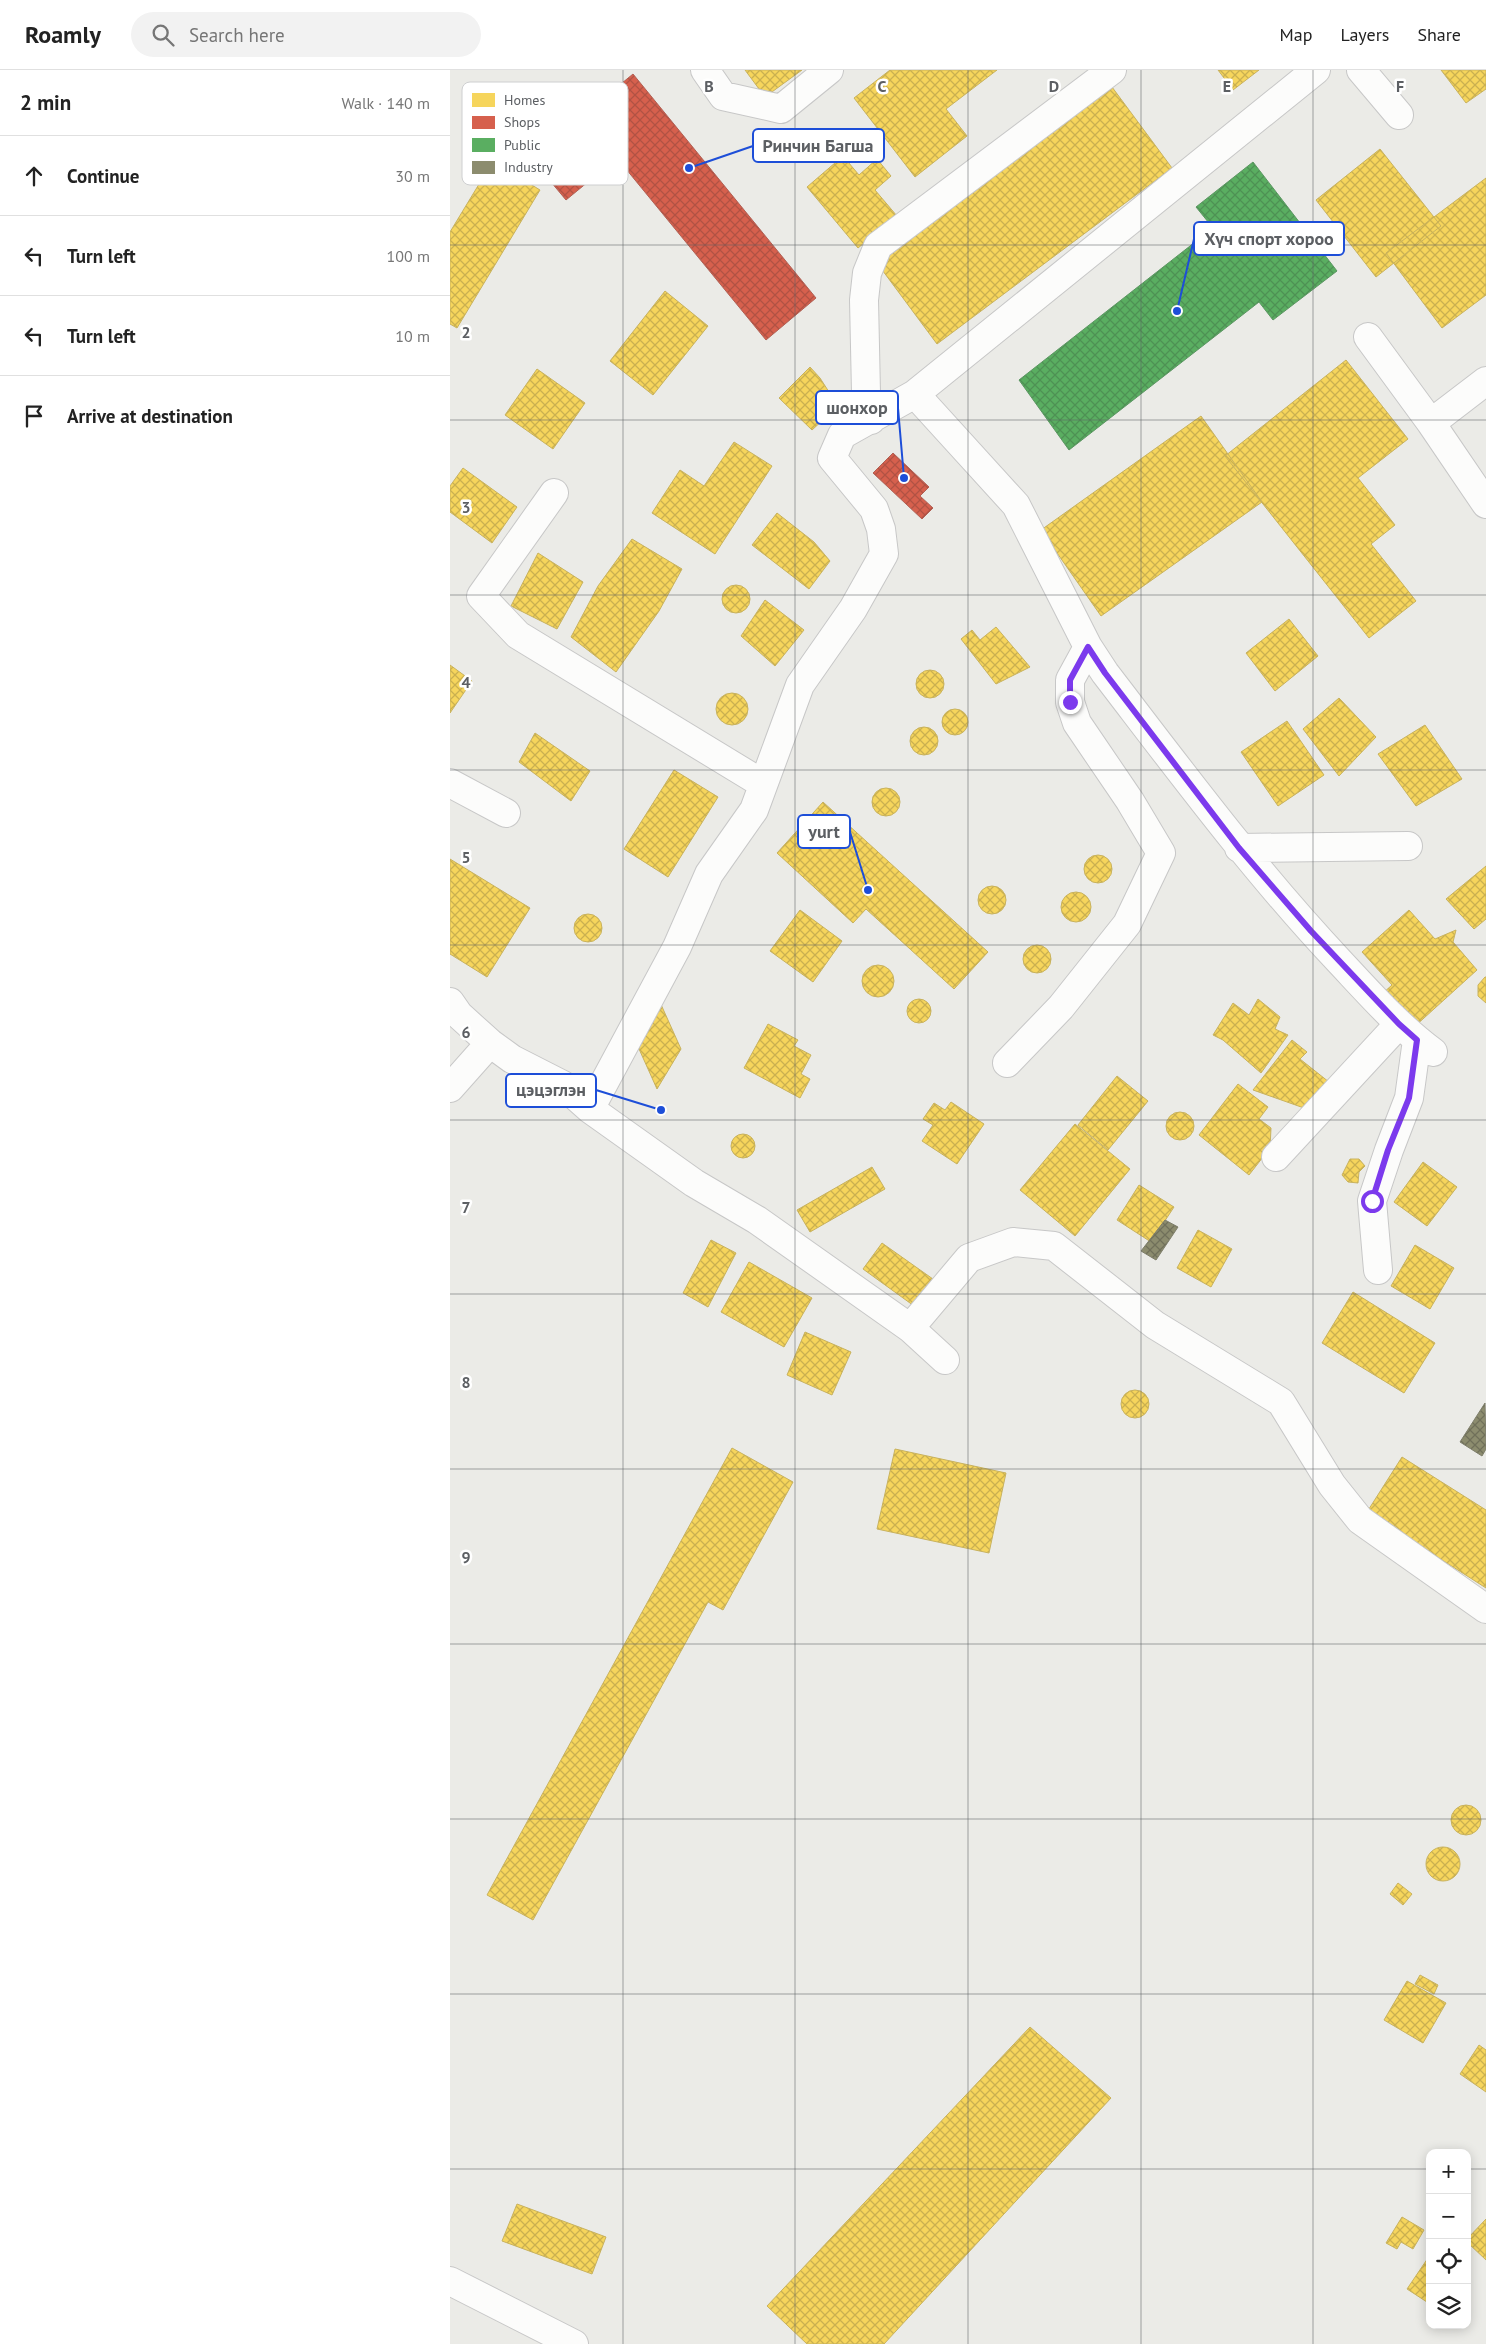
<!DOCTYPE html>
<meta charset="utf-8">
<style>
:root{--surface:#fff;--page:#f2f2f2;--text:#222;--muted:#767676;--line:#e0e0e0}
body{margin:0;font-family:"PT Sans",sans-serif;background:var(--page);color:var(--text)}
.controls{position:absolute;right:15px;bottom:15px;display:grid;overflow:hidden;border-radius:10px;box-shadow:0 2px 12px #0003}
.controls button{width:45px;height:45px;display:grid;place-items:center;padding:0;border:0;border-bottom:1px solid var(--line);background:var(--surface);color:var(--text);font:25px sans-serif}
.stop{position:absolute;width:15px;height:15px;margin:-11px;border:4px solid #7c3aed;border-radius:50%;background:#fff}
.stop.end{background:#7c3aed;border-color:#fff;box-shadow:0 1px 5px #0008}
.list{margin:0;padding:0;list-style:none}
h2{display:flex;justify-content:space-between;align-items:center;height:65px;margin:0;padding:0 20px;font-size:21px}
h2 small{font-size:16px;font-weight:400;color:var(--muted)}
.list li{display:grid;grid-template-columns:32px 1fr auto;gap:15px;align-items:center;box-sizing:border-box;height:80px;padding:0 20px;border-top:1px solid var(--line)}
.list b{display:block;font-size:19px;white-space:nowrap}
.list em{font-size:16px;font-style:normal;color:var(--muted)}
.icon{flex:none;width:28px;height:28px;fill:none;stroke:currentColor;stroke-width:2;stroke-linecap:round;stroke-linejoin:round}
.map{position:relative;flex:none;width:1036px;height:2274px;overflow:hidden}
header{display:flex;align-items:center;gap:30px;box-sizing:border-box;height:70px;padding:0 25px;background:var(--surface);border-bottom:1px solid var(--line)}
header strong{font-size:24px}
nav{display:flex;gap:28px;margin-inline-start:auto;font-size:18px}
.search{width:350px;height:45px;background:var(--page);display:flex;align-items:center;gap:12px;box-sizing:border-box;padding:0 18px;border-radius:28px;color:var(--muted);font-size:19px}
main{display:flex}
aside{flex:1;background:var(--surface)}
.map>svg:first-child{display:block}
.homes{fill:url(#homes-cross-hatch);stroke:#c8b25e}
.shops{fill:url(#shops-cross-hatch);stroke:#b16054}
.public{fill:url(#public-cross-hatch);stroke:#5b9662}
.industry{fill:url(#industry-cross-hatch);stroke:#7e7e6b}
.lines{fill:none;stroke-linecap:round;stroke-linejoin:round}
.minor-casing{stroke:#c7c7c7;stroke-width:30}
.minor{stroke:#fcfcfb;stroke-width:28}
.route{stroke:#7c3aed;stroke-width:6}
.grid{fill:none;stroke:#5c5f63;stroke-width:1;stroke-opacity:0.55}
.key{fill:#fff;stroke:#cecfd0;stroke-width:1}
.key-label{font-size:14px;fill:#5c5f63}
.grid-label{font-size:16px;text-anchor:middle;font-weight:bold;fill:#5c5f63;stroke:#fff;stroke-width:5;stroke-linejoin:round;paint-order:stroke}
.leader{fill:none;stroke:#1d4ed8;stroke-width:2}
.callout-dot{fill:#1d4ed8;stroke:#fff;stroke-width:2}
.callout{fill:#fff;stroke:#1d4ed8;stroke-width:2}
.callout-label{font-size:18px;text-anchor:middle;font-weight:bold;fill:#5c5f63}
</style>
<header>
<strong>Roamly</strong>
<div class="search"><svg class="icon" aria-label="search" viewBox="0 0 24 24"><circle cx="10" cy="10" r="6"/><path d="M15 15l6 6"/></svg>Search here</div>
<nav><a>Map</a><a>Layers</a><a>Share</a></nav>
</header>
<main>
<aside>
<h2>2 min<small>Walk · 140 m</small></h2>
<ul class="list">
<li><svg class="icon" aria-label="ahead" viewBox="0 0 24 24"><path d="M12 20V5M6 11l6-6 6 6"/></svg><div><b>Continue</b></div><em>30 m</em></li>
<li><svg class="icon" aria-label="left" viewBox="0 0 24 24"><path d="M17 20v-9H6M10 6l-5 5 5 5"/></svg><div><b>Turn left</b></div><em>100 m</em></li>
<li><svg class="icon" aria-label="left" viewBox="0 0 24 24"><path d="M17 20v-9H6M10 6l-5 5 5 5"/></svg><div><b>Turn left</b></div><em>10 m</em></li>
<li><svg class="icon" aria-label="arrive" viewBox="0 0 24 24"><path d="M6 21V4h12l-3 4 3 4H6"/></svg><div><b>Arrive at destination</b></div></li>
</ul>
</aside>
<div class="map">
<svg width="1036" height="2274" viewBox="0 0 1036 2274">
<defs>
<pattern id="homes-cross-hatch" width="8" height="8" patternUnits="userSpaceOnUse" patternTransform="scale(1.25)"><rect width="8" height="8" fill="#f6d55c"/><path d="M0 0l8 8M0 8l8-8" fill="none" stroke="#cab050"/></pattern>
<pattern id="shops-cross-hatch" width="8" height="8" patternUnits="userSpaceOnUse" patternTransform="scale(1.25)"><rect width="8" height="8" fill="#d6604d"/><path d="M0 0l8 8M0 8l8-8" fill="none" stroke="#b15244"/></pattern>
<pattern id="public-cross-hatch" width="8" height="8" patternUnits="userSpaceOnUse" patternTransform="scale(1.25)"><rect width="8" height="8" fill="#5aae61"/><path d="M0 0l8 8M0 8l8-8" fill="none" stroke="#4e9154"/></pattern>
<pattern id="industry-cross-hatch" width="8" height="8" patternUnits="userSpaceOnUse" patternTransform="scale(1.25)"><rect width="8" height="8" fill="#8c8c6e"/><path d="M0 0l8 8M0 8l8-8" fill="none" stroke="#70705a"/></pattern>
</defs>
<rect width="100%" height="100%" fill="#ebebe7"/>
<path class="homes" d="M295,0H352L315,27Z
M440,0H547L496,39L517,66L465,107L404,28Z
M768,0H809L783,20Z
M991,0H1036V19L1016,33Z
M662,17L722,98L487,274L427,193Z
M930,79L991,156L926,207L866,130Z
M393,86L409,105L427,89L441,106L425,120L447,146L408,178L357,117Z
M43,91L90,120L7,258L0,254V162Z
M1036,108V225L992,258L936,183Z
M215,221L258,256L203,325L160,291Z
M896,290L958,369L908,408L945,455L921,474L966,531L919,568L775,386Z
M360,297L370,308L388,336L362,360L329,328Z
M87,299L135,333L103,379L55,345Z
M751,346L812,432L651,546L591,460Z
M284,372L322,396L265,484L202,443L230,400L254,416Z
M13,398L67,437L42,473L0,442V416Z
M327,443L364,472L380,491L359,519L302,475Z
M182,469L232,499L209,541L166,602L121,567L148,516Z
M88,483L133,512L107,559L61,536Z
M272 529a14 14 0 1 1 28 0a14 14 0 1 1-28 0Z
M315,530L354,560L325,596L291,566Z
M839,549L868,586L825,621L796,583Z
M546,557L580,597L546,614L511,569L522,560L530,570Z
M0,595L22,611L0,643Z
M466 614a14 14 0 1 1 28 0a14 14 0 1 1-28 0Z
M266 639a16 16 0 1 1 32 0a16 16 0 1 1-32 0Z
M889,628L926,667L889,706L853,659Z
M492 652a13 13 0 1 1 26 0a13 13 0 1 1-26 0Z
M837,651L874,705L828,736L791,682Z
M975,655L1012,709L966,736L928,684Z
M460 671a14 14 0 1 1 28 0a14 14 0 1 1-28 0Z
M85,663L140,701L121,731L69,692Z
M224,700L268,727L218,807L174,779Z
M422 732a14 14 0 1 1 28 0a14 14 0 1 1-28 0Z
M373,732L538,882L504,919L416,839L403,853L327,783Z
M634 799a14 14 0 1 1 28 0a14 14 0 1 1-28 0Z
M0,789L80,838L37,907L0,884Z
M1036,796V849L1024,859L996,829Z
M528 830a14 14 0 1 1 28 0a14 14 0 1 1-28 0Z
M611 837a15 15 0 1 1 30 0a15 15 0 1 1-30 0Z
M350,840L392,871L363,912L320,881Z
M959,840L985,869L1006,860L1003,872L1027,900L963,958L932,924L942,915L912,882Z
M124 858a14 14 0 1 1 28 0a14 14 0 1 1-28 0Z
M573 889a14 14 0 1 1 28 0a14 14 0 1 1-28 0Z
M412 911a16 16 0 1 1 32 0a16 16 0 1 1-32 0Z
M1035,907H1036V933L1028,926V915Z
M808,929L830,947L825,959L838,965L811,1003L773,970L763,965L783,933L799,945Z
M457 941a12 12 0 1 1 24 0a12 12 0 1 1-24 0Z
M209,930L231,979L207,1019L185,970Z
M318,954L348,970L344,976L361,985L351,1004L360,1009L350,1028L294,998Z
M842,970L857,982L850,989L884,1016L854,1038L803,1020Z
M667,1006L698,1031L658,1080L628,1055Z
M788,1014L818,1037L809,1049L821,1058L820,1078L799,1105L749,1065Z
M501,1032L534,1054L507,1094L472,1071L483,1055L473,1049L484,1033L495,1040Z
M716 1056a14 14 0 1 1 28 0a14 14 0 1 1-28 0Z
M625,1054L680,1099L625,1166L570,1120Z
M281 1076a12 12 0 1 1 24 0a12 12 0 1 1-24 0Z
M900,1089H909L915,1096L909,1102L908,1113L898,1112L892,1105Z
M973,1092L1007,1117L977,1156L944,1132Z
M422,1097L435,1119L360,1162L347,1140Z
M689,1115L724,1137L701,1172L667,1150Z
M748,1160L782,1179L761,1217L727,1198Z
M261,1170L286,1183L258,1237L233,1223Z
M432,1173L490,1214L471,1241L413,1199Z
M965,1175L1004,1198L980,1239L941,1216Z
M299,1192L362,1228L334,1277L271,1242Z
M903,1222L985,1273L954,1323L872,1273Z
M355,1262L401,1282L382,1325L337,1305Z
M671 1334a14 14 0 1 1 28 0a14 14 0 1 1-28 0Z
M282,1378L343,1412L273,1540L258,1532L83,1850L37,1825Z
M445,1379L556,1403L539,1483L427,1459Z
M952,1387L1036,1440V1518L917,1442Z
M1001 1750a15 15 0 1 1 30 0a15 15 0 1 1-30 0Z
M976 1794a17 17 0 1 1 34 0a17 17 0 1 1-34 0Z
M948,1813L962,1824L953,1835L940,1824Z
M970,1905L988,1915L984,1924L965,1914Z
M957,1911L996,1933L973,1973L934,1950Z
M580,1957L661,2028L434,2274H357L317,2236Z
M1029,1975L1036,1980V2022L1010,2004Z
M67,2134L156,2167L142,2204L52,2171Z
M952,2147L974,2160L963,2179L951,2172L947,2179L936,2173Z
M1036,2149V2190L1017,2172V2169Z
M980,2185V2234L957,2219Z"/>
<path class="shops" d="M183,4L366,228L316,270L167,88L116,130L81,88Z
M443,383L479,417L470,426L483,438L472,449L423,403Z"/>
<path class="public" d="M803,92L887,201L823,250L809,232L619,380L569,310L763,158L746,137Z"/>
<path class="industry" d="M715,1150L728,1157L706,1190L691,1181Z
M1035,1333L1036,1379L1032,1386L1010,1372Z"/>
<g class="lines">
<g class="minor-casing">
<path id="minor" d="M255,0L273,26L331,39L379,0
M911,0L949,45
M918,267L981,353L1036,311
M465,324L566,435L638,577L655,603C731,702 805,802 890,892C920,924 948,956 983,982
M421,350L416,323L414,230L417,203L428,176L662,0
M981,353L1036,434
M104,423L31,526L68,565L313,714
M0,713L56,743
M789,778L958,776
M0,932L9,945L40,973L62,989L113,1015L140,1039L244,1113L307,1150L460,1258L495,1290
M557,993L611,937L677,854L711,783L680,731L627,653L620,632V610L638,577
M0,1018L40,973
M140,1039L227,877L259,804L304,740L350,615L403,539L434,484L431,459L424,439L382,388L392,365L465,324L866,0
M826,1087L949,954
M928,1200L922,1131L939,1080L959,1028L967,970
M460,1258L519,1188L563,1172L604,1176L705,1255L831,1332L882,1415L910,1450L1036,1539
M0,2211L124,2274"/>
</g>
<use href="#minor" class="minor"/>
</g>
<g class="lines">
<path class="route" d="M620,632V610L638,577L655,603L789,778L861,861L949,954L967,970L959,1028L938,1080L922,1131"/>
</g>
<path class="grid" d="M173,0V2274M345,0V2274M518,0V2274M691,0V2274M863,0V2274M0,175H1036M0,350H1036M0,525H1036M0,700H1036M0,875H1036M0,1050H1036M0,1224H1036M0,1399H1036M0,1574H1036M0,1749H1036M0,1924H1036M0,2099H980M1017,2099H1036"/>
<rect x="12" y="12" width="166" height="103" rx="8" class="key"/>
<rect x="22" y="23" width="23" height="14" fill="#f6d55c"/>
<rect x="22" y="46" width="23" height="13" fill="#d6604d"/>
<rect x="22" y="68" width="23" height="14" fill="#5aae61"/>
<rect x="22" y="91" width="23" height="13" fill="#8c8c6e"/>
<g class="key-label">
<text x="54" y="35">Homes</text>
<text x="54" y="57">Shops</text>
<text x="54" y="80">Public</text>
<text x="54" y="102">Industry</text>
</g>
<g class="grid-label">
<text x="259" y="22">B</text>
<text x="432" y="22">C</text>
<text x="604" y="22">D</text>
<text x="777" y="22">E</text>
<text x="950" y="22">F</text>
<text x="16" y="268">2</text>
<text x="16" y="443">3</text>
<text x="16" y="618">4</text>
<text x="16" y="793">5</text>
<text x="16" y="968">6</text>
<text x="16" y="1143">7</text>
<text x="16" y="1318">8</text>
<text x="16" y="1493">9</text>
</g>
<path class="leader" d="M239 98L303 76M727 241L744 169M454 408L448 338M418 820L400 762M211 1040L146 1020"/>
<g class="callout-dot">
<circle cx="239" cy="98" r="5"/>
<circle cx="727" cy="241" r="5"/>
<circle cx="454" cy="408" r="5"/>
<circle cx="418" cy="820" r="5"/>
<circle cx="211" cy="1040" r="5"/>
</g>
<g class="callout">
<rect x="303" y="59" width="131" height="33" rx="5"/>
<rect x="744" y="152" width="150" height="33" rx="5"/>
<rect x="366" y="321" width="82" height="33" rx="5"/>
<rect x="348" y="745" width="52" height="33" rx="5"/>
<rect x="56" y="1004" width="90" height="33" rx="5"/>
</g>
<g class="callout-label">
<text x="368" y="82">Ринчин Багша</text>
<text x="819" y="175">Хүч спорт хороо</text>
<text x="407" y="344">шонхор</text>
<text x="374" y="768">yurt</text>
<text x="101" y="1026">цэцэглэн</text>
</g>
</svg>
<div class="controls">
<button>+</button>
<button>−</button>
<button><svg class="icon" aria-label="locate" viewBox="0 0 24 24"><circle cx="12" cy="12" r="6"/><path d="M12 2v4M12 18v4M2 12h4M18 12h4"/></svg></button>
<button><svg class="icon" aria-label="layers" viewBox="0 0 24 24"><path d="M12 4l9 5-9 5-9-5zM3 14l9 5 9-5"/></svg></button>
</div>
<div class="stop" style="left:922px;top:1131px"></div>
<div class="stop end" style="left:620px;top:632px"></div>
</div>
</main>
